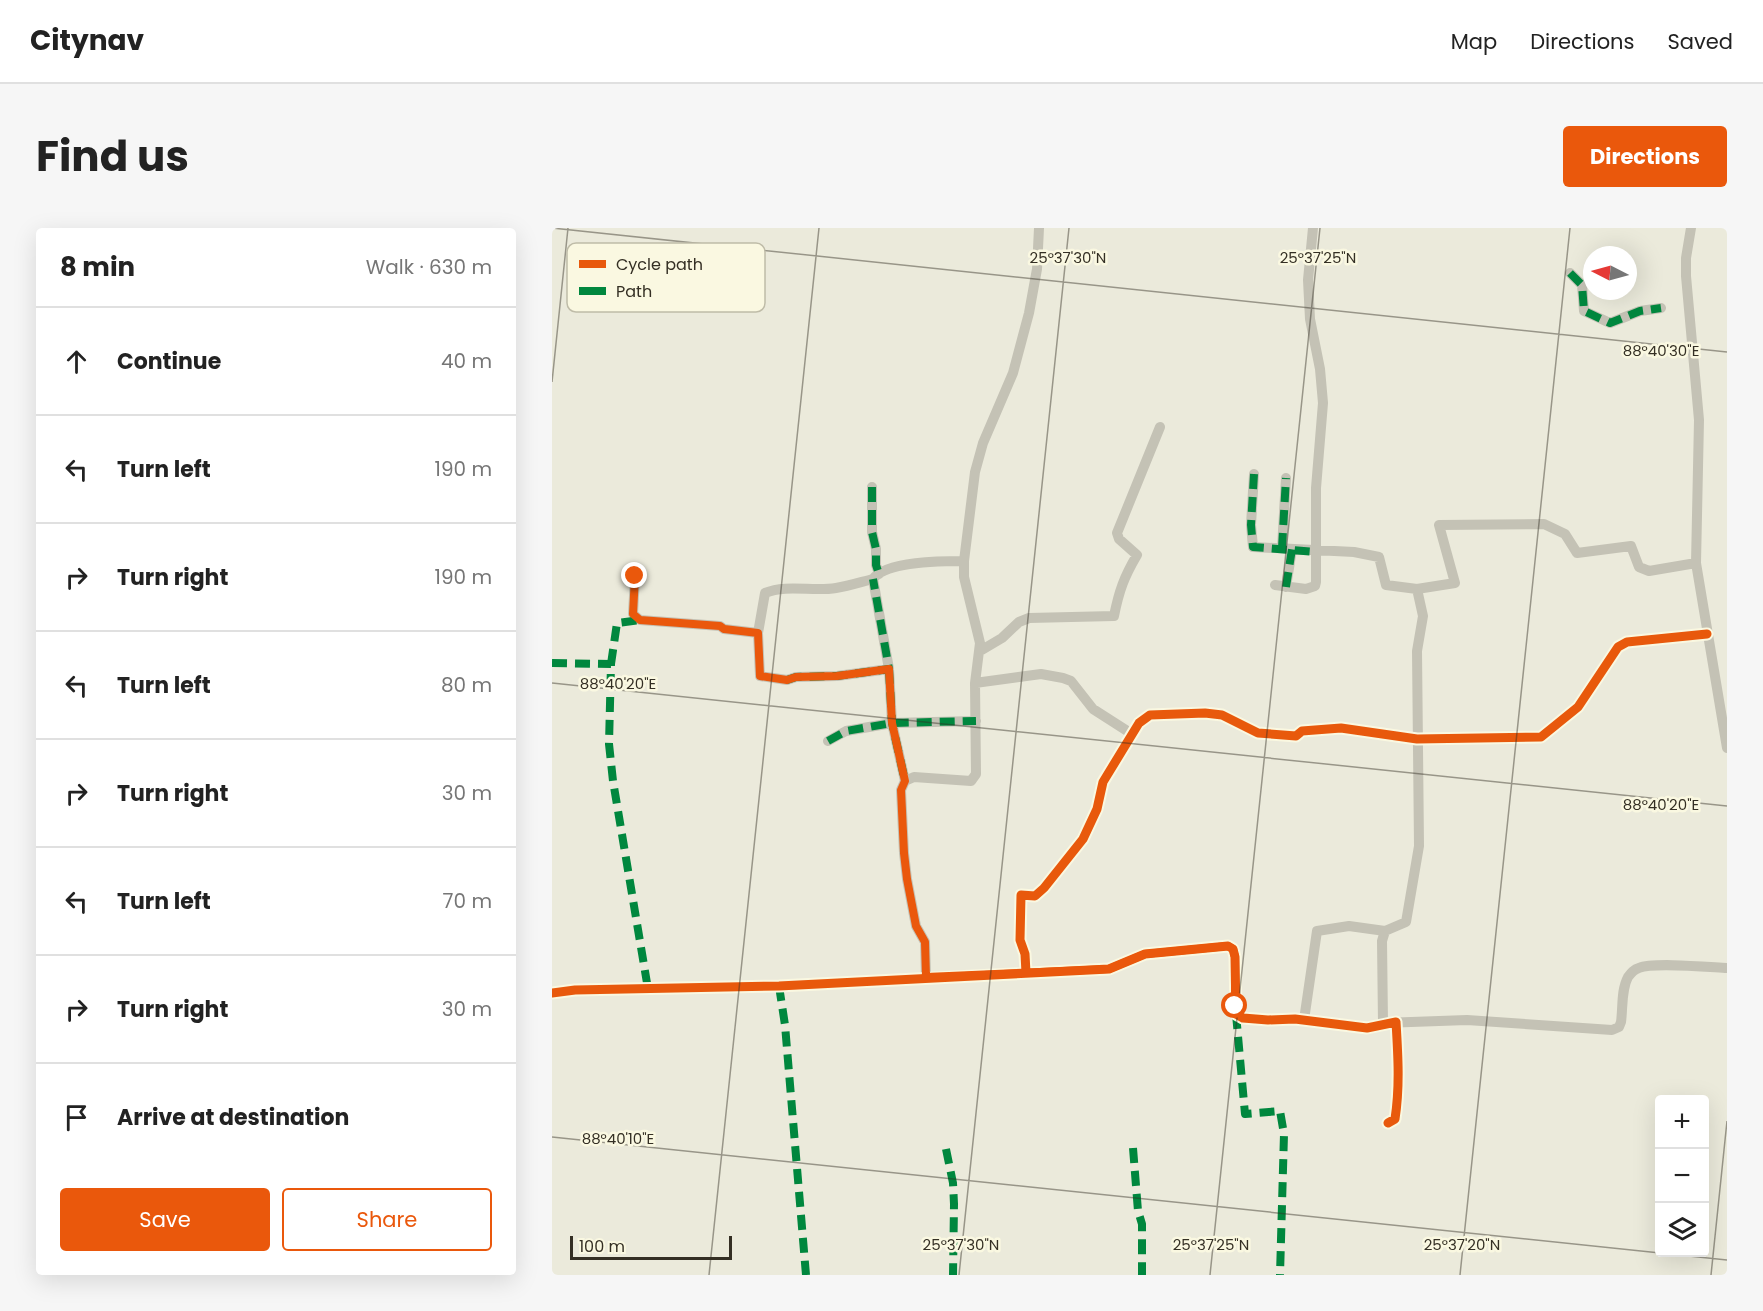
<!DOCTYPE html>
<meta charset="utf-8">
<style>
:root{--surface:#fff;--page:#f6f6f6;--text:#222;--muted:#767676;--line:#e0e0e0;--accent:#ea580c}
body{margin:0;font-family:Poppins,sans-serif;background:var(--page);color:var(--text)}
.controls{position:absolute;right:18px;bottom:18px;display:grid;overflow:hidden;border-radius:6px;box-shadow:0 6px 24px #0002}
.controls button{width:54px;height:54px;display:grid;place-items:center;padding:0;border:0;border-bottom:2px solid var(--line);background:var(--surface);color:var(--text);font:30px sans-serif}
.compass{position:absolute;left:1031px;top:18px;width:54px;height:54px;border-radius:50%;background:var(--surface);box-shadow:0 6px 24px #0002;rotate:276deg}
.scale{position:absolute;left:18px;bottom:15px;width:162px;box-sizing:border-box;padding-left:6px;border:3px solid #342f24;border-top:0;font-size:16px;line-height:21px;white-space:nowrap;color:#342f24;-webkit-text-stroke:4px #faf8e1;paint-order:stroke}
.stop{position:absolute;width:18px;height:18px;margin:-14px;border:4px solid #ea580c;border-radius:50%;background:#fff}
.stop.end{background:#ea580c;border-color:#fff;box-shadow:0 2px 6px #0008}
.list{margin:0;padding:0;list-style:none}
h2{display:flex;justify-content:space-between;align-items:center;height:78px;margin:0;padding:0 24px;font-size:26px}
h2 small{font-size:20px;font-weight:400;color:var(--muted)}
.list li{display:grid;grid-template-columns:39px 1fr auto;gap:18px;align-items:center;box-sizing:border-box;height:108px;padding:0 24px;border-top:2px solid var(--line)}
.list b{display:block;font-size:22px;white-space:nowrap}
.list em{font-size:20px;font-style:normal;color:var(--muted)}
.actions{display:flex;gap:12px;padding:18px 24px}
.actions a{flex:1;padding:14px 0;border:2px solid var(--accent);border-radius:6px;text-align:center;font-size:21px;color:var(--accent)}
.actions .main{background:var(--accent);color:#fff}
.icon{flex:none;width:33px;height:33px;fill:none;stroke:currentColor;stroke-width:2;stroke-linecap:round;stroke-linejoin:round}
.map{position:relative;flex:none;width:1175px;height:1047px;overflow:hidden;border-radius:6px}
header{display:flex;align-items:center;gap:36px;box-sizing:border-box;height:84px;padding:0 30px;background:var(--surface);border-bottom:2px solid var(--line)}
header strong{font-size:28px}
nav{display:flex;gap:33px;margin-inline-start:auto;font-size:21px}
.intro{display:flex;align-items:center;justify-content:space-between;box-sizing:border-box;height:144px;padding:0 36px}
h1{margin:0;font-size:42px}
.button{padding:15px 27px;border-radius:6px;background:var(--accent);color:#fff;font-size:21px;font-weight:700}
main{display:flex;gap:36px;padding:0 36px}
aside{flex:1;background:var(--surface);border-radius:6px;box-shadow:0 6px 24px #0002}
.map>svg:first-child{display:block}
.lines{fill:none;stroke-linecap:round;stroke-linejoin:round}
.minor{stroke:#c4c2b5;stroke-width:10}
.quiet{stroke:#00873e;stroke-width:8;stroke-dasharray:15 8;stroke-linecap:butt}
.cycleway-casing{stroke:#faf8e1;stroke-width:13}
.cycleway{stroke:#e8590c;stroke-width:9}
.route{stroke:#ea580c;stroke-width:8}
.ticks{fill:none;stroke:#342f24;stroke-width:1.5;stroke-opacity:0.45}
.key{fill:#faf8e1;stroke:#bfbca8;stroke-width:1.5}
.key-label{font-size:16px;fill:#342f24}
.ticks-label{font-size:15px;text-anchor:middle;fill:#342f24;stroke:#faf8e1;stroke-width:5;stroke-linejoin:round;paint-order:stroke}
</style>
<header>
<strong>Citynav</strong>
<nav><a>Map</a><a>Directions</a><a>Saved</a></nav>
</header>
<div class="intro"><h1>Find us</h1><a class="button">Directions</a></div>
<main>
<aside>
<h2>8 min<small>Walk · 630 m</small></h2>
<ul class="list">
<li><svg class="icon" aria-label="ahead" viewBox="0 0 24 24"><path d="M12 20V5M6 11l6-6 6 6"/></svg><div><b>Continue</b></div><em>40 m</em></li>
<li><svg class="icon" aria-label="left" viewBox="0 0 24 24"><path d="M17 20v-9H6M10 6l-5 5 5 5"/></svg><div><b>Turn left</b></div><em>190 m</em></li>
<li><svg class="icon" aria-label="right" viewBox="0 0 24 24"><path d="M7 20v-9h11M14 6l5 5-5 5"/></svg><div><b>Turn right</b></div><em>190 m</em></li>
<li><svg class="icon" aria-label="left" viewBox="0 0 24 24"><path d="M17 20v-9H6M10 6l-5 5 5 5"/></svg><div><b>Turn left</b></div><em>80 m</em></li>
<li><svg class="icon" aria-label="right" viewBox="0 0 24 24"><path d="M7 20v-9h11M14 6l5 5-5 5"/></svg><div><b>Turn right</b></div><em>30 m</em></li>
<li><svg class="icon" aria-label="left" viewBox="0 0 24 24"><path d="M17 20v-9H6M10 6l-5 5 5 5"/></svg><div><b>Turn left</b></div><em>70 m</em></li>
<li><svg class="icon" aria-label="right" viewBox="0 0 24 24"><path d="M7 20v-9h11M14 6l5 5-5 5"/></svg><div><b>Turn right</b></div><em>30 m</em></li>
<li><svg class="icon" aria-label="arrive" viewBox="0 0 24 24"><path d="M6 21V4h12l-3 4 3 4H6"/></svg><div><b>Arrive at destination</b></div></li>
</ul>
<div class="actions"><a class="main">Save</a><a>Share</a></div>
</aside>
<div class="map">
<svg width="1175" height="1047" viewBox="0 0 1175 1047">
<rect width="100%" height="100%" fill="#ebeadb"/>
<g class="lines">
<path class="minor" d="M1139,0L1134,30V48L1147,192L1144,335L1175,520
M1018,45L1030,57L1032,83L1058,95L1088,83L1109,80
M702,246L699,297L701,319L802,324L827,329L834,357L865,361L903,355L887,297L992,296L1013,306L1025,325L1079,318L1087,339L1097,343L1144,335
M320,259V304L324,321V337L327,346
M730,320L734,250
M83,348L81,386L88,392L168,398L172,401L206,405L208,448L235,452L244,449L285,448L337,441L321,351
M723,357L754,361L763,358L764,354V260L771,175L768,141L758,91L756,52L761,0
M734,359L740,321
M865,361L871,388L865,423L867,618L854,694L833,703L830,713L831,795L915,792L1060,802L1067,799L1069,794C1071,780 1069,762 1076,749C1079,745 1082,741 1087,740C1101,734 1156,739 1175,740
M206,405L213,365C235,356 261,364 284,360C297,358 309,354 321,351C334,333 391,333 412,333
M428,423L450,410L467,394L477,390L562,388C567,363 572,349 585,327L567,311L565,305L608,199
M337,441L340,495L353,553
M423,455L489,446L511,450L519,453L541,481L580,506
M276,513L294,503L340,495L424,493
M474,745L473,726L468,712L469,667L483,668L492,660L531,611L545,581L551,554L587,495L598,487L653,485L670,487L706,505L744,508L750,503L789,500L865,511L989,509L1026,479L1066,419L1075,414L1155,406
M374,749L373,714L364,698L355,651L352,625L349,562L353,553L362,549L419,553L424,546L423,455L428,415L412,349V333L423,244L431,215L461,145L477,85L485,41L487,0
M0,765L23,762L227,758L557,741L593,726L676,718L681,721L683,729L684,786L691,790L716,792L743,791L815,800L844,794C846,827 848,859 843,891L836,895
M752,792L765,703L797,698L833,703"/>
<path class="quiet" d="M1018,45L1030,57L1032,83L1058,95L1088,83L1109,80
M702,246L699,297L701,319L764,324
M320,259V304L324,321V337L327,346
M730,320L734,250
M734,359L740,321
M0,435L59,436L57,516L61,553L96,761
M59,436L65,395L88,392
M337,441L340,495L353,553
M235,452L244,449L285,448L337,441L321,351
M276,513L294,503L340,495L424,493
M227,758L233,797L254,1047
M684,786L693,886L728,883L732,906L728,1047
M581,920L586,983L590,996V1047
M394,921L401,955L402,976L401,1047"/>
<g class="cycleway-casing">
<path id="cycleway" d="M474,745L473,726L468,712L469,667L483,668L492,660L531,611L545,581L551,554L587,495L598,487L653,485L670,487L706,505L744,508L750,503L789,500L865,511L989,509L1026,479L1066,419L1075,414L1155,406
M0,765L23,762L227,758L557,741L593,726L676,718L681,721L683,729L684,786L691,790L716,792L743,791L815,800L844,794C846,827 848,859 843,891L836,895"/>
</g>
<use href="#cycleway" class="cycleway"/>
</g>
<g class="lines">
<path class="route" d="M83,348L81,386L88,392L168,398L172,401L206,405L208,448L235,452L244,449L285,448L337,441L340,495L353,553L349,562L352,625L355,651L364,698L373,714L374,749L557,741L593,726L676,718L681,721L683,729V778"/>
</g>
<path class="ticks" d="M0,0L1175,124M0,154L16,0M0,455L1175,578M0,909L1175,1032M157,1047L267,0M407,1047L517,0M658,1047L768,0M908,1047L1018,0M1159,1047L1175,893"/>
<rect x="15" y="15" width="198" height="69" rx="9" class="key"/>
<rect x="27" y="32" width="27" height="8" fill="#e8590c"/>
<rect x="27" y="59" width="27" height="8" fill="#00873e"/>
<g class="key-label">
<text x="64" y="42">Cycle path</text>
<text x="64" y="69">Path</text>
</g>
<g class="ticks-label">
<text x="516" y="35">25°37'30"N</text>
<text x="766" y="35">25°37'25"N</text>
<text x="1109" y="128">88°40'30"E</text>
<text x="66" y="461">88°40'20"E</text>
<text x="1109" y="582">88°40'20"E</text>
<text x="66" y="916">88°40'10"E</text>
<text x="409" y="1022">25°37'30"N</text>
<text x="659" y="1022">25°37'25"N</text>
<text x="910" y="1022">25°37'20"N</text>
</g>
</svg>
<div class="controls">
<button>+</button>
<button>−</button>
<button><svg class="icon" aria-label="layers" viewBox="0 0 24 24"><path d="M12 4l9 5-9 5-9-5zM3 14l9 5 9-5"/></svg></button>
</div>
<svg class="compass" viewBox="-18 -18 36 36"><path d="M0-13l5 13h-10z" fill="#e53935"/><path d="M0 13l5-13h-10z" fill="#767676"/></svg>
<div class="scale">100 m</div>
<div class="stop" style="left:683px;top:778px"></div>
<div class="stop end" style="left:83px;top:348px"></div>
</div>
</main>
